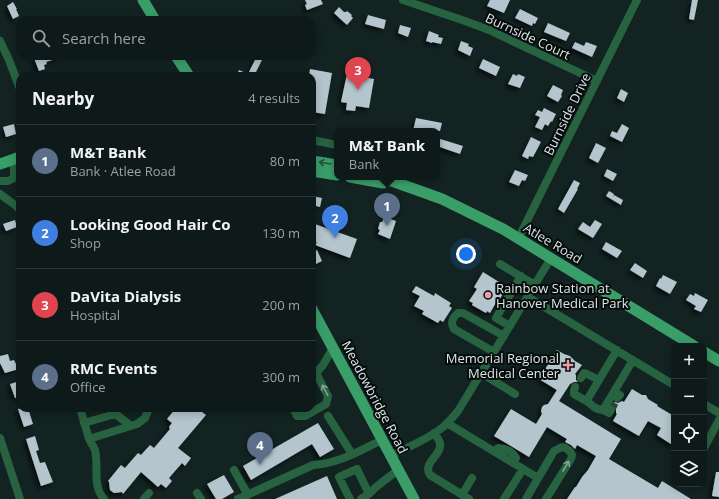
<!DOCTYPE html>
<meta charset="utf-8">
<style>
:root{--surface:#0e1a1a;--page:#172323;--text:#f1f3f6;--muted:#9ba1a2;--line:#2e3839;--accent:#f29aac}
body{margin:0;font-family:"Open Sans",sans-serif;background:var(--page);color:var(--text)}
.controls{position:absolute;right:12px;bottom:12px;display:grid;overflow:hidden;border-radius:8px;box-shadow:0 2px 10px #0003}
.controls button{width:36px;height:36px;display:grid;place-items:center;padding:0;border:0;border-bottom:1px solid var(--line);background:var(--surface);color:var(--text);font:20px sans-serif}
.you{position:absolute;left:466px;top:254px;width:14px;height:14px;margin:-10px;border:3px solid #fff;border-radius:50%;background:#1a73e8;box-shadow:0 0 0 6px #1a73e833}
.badge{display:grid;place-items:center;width:26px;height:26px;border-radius:50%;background:var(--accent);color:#fff;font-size:13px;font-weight:700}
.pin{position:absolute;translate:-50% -33px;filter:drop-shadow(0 1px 2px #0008)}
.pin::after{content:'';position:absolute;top:21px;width:14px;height:12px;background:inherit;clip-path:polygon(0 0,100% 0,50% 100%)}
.popup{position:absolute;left:334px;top:128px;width:106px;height:52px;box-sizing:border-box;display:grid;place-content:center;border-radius:8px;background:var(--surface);filter:drop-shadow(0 1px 3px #0005);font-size:13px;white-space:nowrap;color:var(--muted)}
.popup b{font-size:15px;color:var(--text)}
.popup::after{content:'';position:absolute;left:50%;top:100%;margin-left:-8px;border:8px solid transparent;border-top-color:var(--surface)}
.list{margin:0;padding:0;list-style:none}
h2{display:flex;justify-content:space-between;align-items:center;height:52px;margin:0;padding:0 16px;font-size:17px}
h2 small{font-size:13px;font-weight:400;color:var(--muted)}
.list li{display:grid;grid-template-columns:26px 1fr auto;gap:12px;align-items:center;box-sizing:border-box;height:72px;padding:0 16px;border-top:1px solid var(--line)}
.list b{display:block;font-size:15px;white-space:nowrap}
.list p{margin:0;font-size:13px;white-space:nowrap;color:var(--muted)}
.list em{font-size:13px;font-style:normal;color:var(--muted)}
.icon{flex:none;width:22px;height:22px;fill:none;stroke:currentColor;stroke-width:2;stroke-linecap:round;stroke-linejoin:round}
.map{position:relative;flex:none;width:719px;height:499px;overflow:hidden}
.search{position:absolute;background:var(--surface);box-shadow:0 2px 10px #0003;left:16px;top:16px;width:300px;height:44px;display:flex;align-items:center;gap:10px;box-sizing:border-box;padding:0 14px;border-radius:12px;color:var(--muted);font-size:15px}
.panel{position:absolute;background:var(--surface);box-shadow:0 2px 10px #0003;left:16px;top:72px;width:300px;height:340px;border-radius:12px}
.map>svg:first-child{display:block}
.building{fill:#b5c5cd;filter:url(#shadow)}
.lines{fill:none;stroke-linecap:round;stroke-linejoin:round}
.minor-tunnel{stroke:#31403f;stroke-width:8;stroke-dasharray:8 4;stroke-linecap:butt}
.minor{stroke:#276241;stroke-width:8}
.major{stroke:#3a9e69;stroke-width:11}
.oneway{stroke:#20543a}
.oneway2{stroke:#82a493}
.poi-dot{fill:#f29aac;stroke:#050b0a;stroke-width:1.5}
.labels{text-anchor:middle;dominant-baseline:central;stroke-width:4;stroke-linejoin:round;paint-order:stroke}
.street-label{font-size:13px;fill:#dce6e5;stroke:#050b0a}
.poi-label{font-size:13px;fill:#dce6e5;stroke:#050b0a;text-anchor:start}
</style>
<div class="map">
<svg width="719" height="499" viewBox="0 0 719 499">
<defs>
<filter id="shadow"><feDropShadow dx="-3" dy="3" stdDeviation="2" flood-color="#0009"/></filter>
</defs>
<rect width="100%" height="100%" fill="#132322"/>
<path class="building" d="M305,0H321L323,4L307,10L305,5L307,4Z
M490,0H510L504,13L487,6Z
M692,0H698L694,20L689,19Z
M13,2L17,9H16L19,16L13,19L7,6Z
M339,7L344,12H346L347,11L352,15L351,16L353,18L347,25L334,13Z
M520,9L538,18L535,24L533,23L532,26L515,18Z
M368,15L386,20L384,29L365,24Z
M548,23L570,33L566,41L544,32Z
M400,25L411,28L408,37L398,33Z
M429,31L439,35L438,37L443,38L441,44L432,42V43L426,41Z
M461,41L469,44L468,46L473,48L470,56L458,50Z
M575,42L584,46L586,42L597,46L592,57L572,48Z
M39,56H62V57L46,62L47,64L44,65L45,69L39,71L34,58Z
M257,56H264L254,76H236L239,70L248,74Z
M483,59L500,67L496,76L479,68Z
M310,69L332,73L325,114L312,112V76H309Z
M347,74L374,79L369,108L356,106L355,111L346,110L347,103L341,102Z
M513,74L517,76L518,74L525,77L520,88L508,84Z
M553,85L563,90L561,95L562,96L558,102L547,96Z
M621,89L628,93L624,102L617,98Z
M544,108L556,114L552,122L551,121L548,126L545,124L542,130L535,127L540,117L535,115L538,110L542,112Z
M416,118L442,123L440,131H413Z
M14,124L16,134L6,137L3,127Z
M622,124L629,128L622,142L610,136L612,131L617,133Z
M531,137L541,142L533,157L529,156L528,159L522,156Z
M437,138L463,146L460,154L437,146Z
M596,143L606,148L598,163L589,158Z
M607,169L617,174L613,181L604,176Z
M515,170L528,175L525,181L522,180L519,186L509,182Z
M574,180L580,183L577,189H578L564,213L558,209Z
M609,191L614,194L613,197L614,195L623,200L621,205L606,196Z
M312,196L322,198L320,207L312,205Z
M384,218L387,219L388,218L396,221L390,239L378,234L380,230L378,229L380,222H382Z
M15,220L17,227L6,231L3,224Z
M595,220L602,224L593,238L578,229L583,222L590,227Z
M312,223L357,239L350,258L315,245L317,242L312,241Z
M606,242L622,251L617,258L602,249Z
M317,250L322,261L312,266V253Z
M635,263L647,271L643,278L630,270Z
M483,272L507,287L498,302L497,301L490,313L487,311L486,313L472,305L473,303L469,301L477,289L474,287Z
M663,275L677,282L670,294L656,286L660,278L661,279Z
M416,286L434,296L435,293L451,303L449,306L452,308L443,322L440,320L438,323L422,314L424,311L414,306L420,296L412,292Z
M695,293L708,300L701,312L694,309L696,306L686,300L690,294L694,296Z
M557,350L564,354L570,356L575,361L582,365L575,374L576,375V380L578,382H574L570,384L559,401L621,439L609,459L658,488L662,481L691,499H567L575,487H576L582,477L588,470L596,456L577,445L575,449L571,445L565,442L567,439L547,427L529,457L511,446L494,436L511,409L536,424L542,414L541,411L542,407L544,405L548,404L557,390L539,379Z
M8,354L10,361L14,360L16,364H18L19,369L5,373L0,363V356Z
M20,381V397L15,398L10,384Z
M632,389L642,395H646L648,399L658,405L657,406L674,416V446L657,435L661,428L648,421L639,436L613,421L617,414L616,413V408L613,405L614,402L618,403L622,401L624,402Z
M22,408H28L33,424L24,427L18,409Z
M176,408H197L206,415L178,448L191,458L185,466L182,463L169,478L172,481L166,488L161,484L158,487L141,472L123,494L122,492L114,493L110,490L109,482L108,481L121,465L125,468L138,453L141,455L150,445L154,448L170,429L169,427L172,423L167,419Z
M318,423L334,449L320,457L312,444L251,480L243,466Z
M35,436L39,450L36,451L40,463L45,462L53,482L41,486L26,439Z
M716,472H719V497L712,496Z
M224,475L234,492L222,499H216L207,484Z
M327,476L337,499H275Z"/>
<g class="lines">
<path class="minor-tunnel" d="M611,410L617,398"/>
<path class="minor" d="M403,0L465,21L489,30L597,81
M0,41L9,60L20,89
M312,140L337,145
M0,181H8L14,178V170L12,160
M0,194L15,205L19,209
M518,239L637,0
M500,264L535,285
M528,297L674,385
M510,326L496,318L521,276
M617,350L587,400C590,405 597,410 603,410L633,360
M494,352L454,329C450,323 453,317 458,313H463L504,336
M312,370L316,373L323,365L333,348
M481,373L515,394
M581,378L584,373L587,374L599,380
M575,387L574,391V394L588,402
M614,392L620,395L617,398
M704,404L719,413
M80,408L89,439L137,424L145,418L149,408
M108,408L131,426
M293,408L297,416H305L326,404L328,396L316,373
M603,410L609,413L611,410
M328,416L352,454
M84,423L115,414
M447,423L538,478
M434,433C436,436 440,440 440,444C442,455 422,463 430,475L469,499
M0,438L20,499
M89,439C91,443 94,447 95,450C99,466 92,487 104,499
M704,448L719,420
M495,452L498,448C506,448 512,451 516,458L513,463
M391,456C407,447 429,439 443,427C449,422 453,417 458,411L551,258
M234,470L248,495
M197,493L201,499
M462,495L472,478
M144,499L149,493
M238,499L313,465C340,463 359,451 382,440
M350,499L339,477L357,469L369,494
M361,499L369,494L376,487L398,470
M504,499L523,469
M526,499L554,451L562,447C567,448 570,450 572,455L571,459L546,499"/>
<path class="major" d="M143,0L155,20
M176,56L189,76
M312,161L337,165
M0,164L20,157
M312,171L337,175
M350,177L383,183L389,180
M387,177L389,180L442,199L503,229L694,346
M312,309L414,499
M704,352L719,361"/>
</g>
<defs><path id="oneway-shaft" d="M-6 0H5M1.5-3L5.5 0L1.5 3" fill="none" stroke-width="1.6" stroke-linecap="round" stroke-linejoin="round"/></defs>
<use class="oneway" href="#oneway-shaft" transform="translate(325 163) rotate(-171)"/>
<g class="oneway2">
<use href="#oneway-shaft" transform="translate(325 390) rotate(-118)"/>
<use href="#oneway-shaft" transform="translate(566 466) rotate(-59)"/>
</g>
<g class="poi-dot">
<circle cx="488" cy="295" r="4"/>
<path d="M566 359h4v4h4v4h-4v4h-4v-4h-4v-4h4z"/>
</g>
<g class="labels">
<g class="street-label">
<text transform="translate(528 36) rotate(25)">Burnside Court</text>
<text transform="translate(567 114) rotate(-64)">Burnside Drive</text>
<text transform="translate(553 243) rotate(31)">Atlee Road</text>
<text transform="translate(375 397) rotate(62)">Meadowbridge Road</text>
</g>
<g class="poi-label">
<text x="496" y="288">Rainbow Station at<tspan x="496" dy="15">Hanover Medical Park</tspan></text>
<text x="559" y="358" text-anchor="end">Memorial Regional<tspan x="559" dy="15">Medical Center</tspan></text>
</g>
</g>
</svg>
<div class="controls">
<button>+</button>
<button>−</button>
<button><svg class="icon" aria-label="locate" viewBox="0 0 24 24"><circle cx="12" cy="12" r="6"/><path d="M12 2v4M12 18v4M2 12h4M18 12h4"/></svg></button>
<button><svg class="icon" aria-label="layers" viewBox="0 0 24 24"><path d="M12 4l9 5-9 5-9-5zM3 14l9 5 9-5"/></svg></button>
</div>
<div class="you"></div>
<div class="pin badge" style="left:387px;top:226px;background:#5c6f8a">1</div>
<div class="popup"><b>M&amp;T Bank</b>Bank</div>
<div class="pin badge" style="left:335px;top:238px;background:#3f7fe0">2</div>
<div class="pin badge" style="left:358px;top:90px;background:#e0444e">3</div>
<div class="pin badge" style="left:260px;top:465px;background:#5c6f8a">4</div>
<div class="search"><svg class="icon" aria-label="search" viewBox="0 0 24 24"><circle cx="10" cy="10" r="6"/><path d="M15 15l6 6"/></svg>Search here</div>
<section class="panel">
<h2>Nearby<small>4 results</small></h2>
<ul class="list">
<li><span class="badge" style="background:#5c6f8a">1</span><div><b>M&amp;T Bank</b><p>Bank · Atlee Road</p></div><em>80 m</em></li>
<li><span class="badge" style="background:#3f7fe0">2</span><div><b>Looking Good Hair Co</b><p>Shop</p></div><em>130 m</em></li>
<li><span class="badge" style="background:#e0444e">3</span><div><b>DaVita Dialysis</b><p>Hospital</p></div><em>200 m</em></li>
<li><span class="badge" style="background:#5c6f8a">4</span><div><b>RMC Events</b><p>Office</p></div><em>300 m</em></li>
</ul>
</section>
</div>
